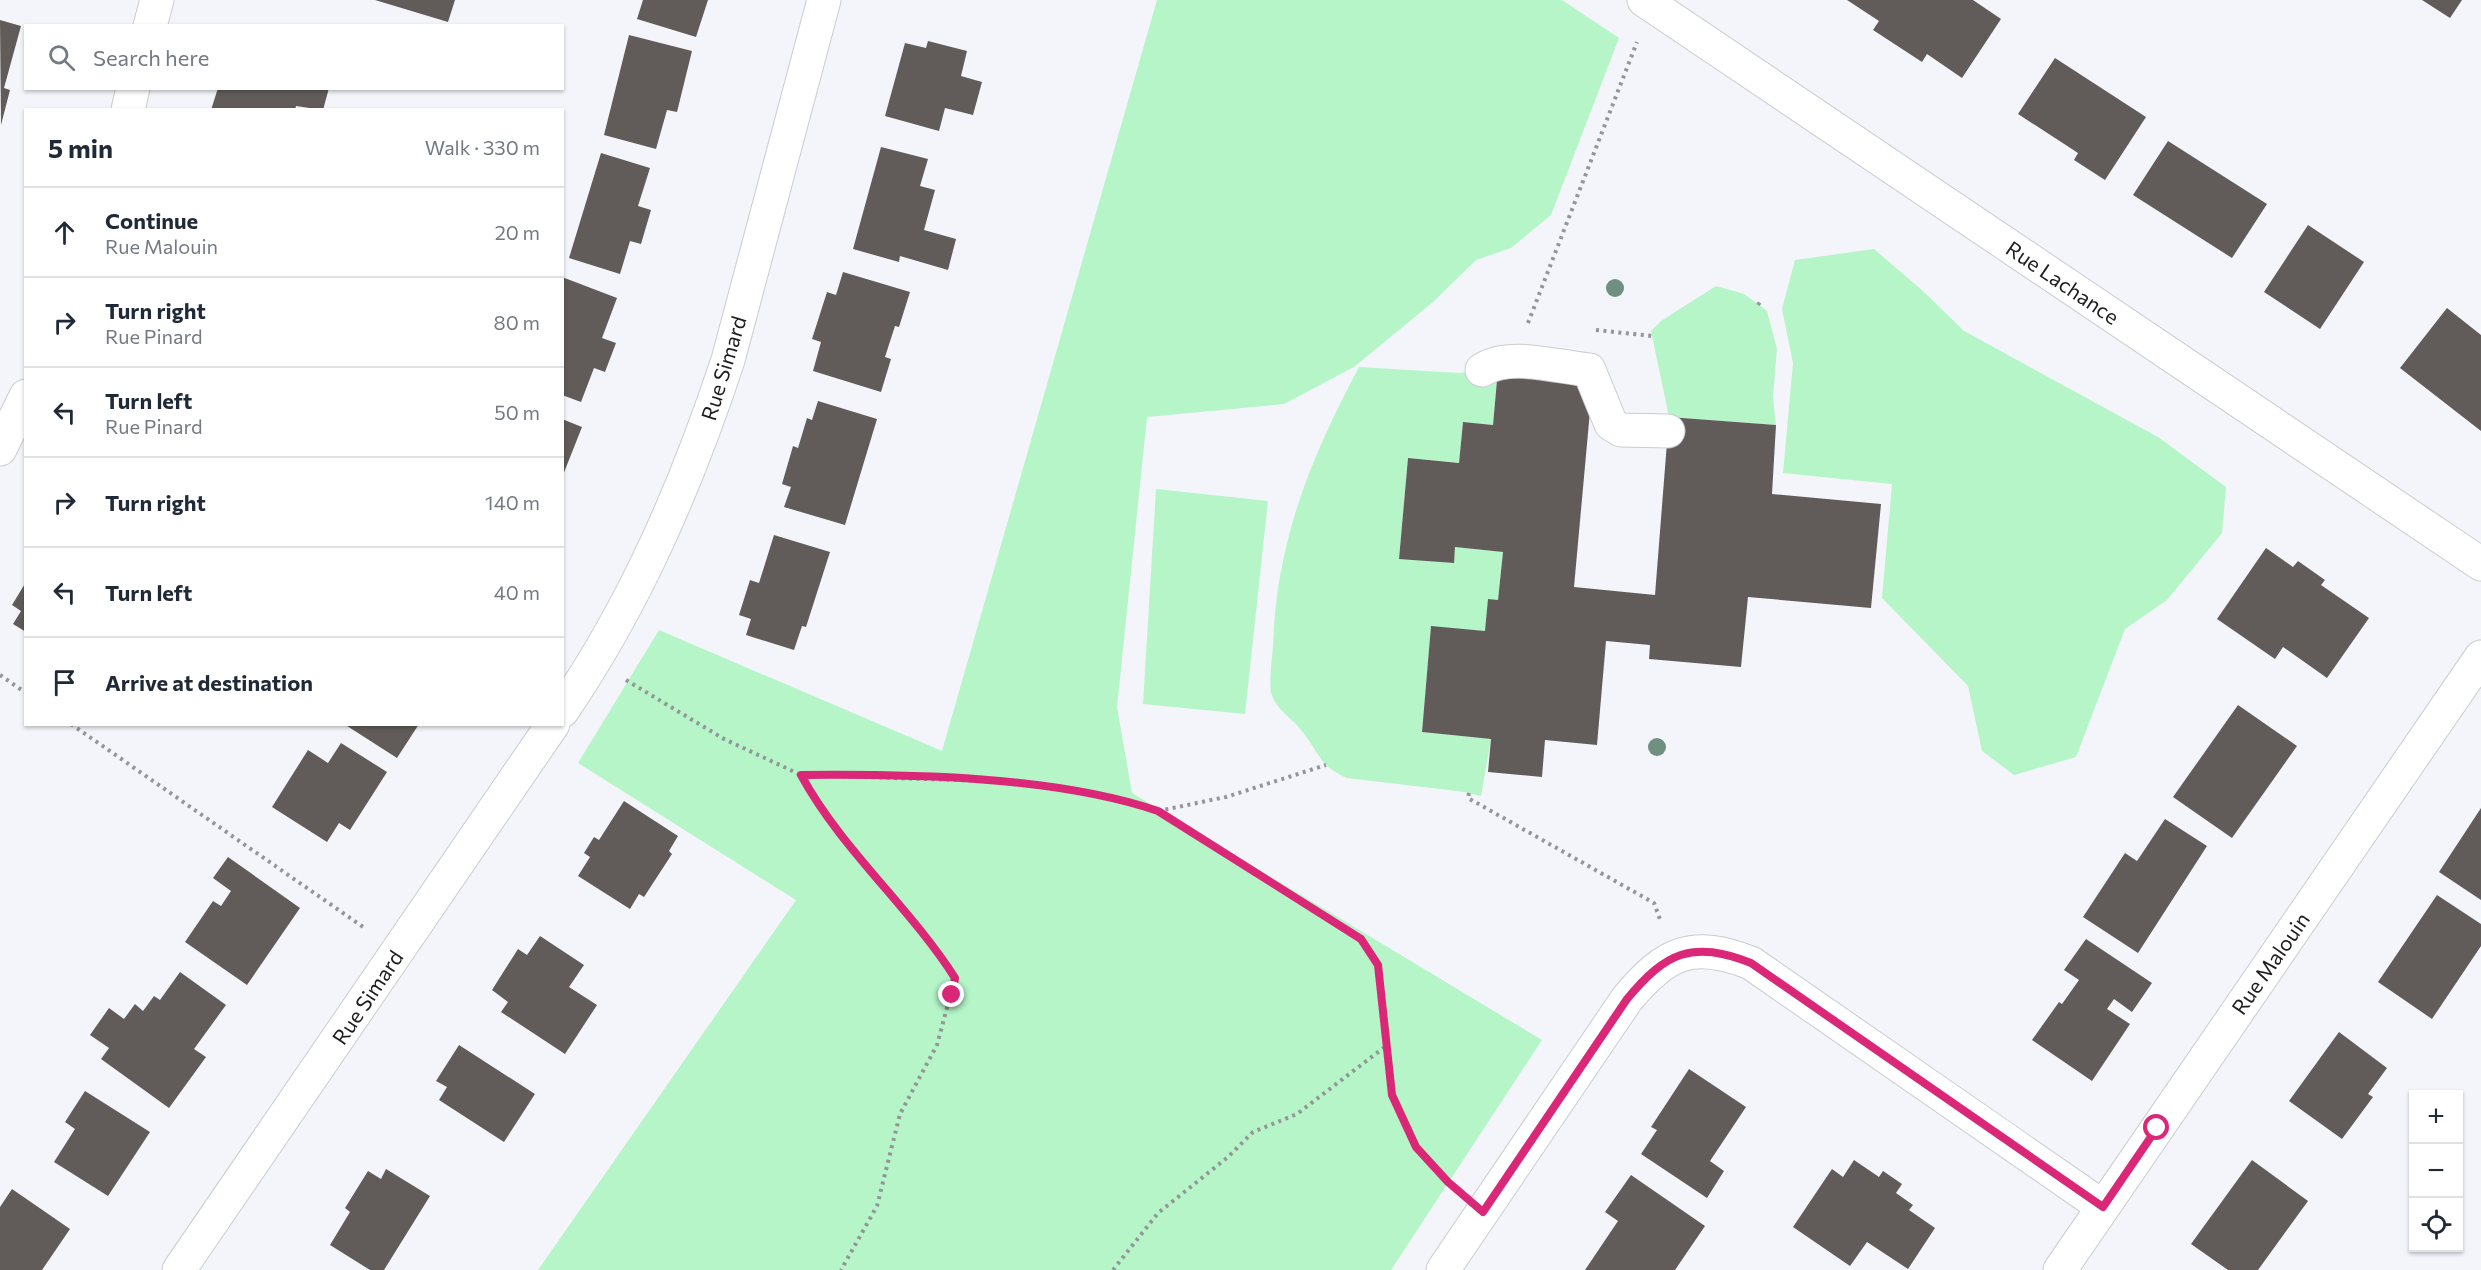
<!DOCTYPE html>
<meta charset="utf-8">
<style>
:root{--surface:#fff;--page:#f2f2f3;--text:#1f2937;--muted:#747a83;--line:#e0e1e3}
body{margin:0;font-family:Commissioner,sans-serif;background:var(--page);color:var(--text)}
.controls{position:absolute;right:18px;bottom:18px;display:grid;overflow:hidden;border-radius:0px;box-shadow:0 2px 4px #0004}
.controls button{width:54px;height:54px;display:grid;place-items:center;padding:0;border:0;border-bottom:2px solid var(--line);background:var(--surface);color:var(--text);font:30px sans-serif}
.stop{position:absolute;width:18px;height:18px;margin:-14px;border:4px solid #db2777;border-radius:50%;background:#fff}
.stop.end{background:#db2777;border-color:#fff;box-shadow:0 2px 6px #0008}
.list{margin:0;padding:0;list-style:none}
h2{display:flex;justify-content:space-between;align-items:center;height:78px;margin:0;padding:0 24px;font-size:26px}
h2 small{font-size:20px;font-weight:400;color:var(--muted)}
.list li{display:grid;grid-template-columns:39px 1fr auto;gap:18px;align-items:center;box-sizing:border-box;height:90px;padding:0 24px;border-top:2px solid var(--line)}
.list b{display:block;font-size:22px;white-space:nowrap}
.list p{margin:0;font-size:20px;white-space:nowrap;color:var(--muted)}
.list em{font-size:20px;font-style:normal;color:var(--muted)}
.icon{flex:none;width:33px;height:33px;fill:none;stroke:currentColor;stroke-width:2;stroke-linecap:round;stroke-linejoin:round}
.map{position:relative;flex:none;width:2481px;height:1270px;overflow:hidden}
.search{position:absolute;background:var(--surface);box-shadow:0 2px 4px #0004;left:24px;top:24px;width:540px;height:66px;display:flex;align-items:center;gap:15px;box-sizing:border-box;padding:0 21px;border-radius:0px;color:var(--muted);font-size:22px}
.panel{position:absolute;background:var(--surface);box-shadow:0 2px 4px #0004;left:24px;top:108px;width:540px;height:618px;border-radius:0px}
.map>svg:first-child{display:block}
.green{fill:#b5f5c8}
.building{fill:#615c59}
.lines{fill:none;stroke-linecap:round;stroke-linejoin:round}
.minor-casing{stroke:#caccd1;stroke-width:35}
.path{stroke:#949599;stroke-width:4;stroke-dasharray:3 4.5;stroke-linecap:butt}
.minor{stroke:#fff;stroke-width:33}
.tree{fill:#6f8f81}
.route{stroke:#db2777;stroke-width:8}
.labels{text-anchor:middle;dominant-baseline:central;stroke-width:6;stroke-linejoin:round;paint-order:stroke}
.street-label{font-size:21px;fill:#1d1d1f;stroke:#fff}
</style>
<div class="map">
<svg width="2481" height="1270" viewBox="0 0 2481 1270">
<rect width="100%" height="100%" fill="#f4f5fb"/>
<path class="green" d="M1157,0H1562L1619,38L1551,215L1511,248L1476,260L1433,302L1354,367L1284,404L1147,417L1117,707L1132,793L1542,1040L1391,1270H538L796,900L578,763L659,630L942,751Z
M1874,249L1924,292L1964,331L2158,437L2226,487L2222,533L2167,600L2125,629L2076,757L2014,775L1982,751L1968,686L1882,598L1892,484L1783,473L1793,363L1782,309L1795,260Z
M1716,286L1744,294L1767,311L1777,349L1773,397L1776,425L1669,417L1651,331L1661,321Z
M1359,367L1459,373L1498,369L1493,425L1463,422L1459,463L1408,458L1399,558L1453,563L1455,547L1503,552L1498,600L1485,631L1431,627L1422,732L1491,739L1481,796L1465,792L1347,778C1319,766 1319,752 1301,730C1291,717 1275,709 1271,692C1269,678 1272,660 1273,646C1276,542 1311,457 1359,367Z
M1156,489L1268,501L1245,714L1143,704Z"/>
<path class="building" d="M375,0H455L448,22Z
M643,0H708L696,37L637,19Z
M1847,0H1973L2001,19L1962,78L1927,54L1922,62L1873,30L1879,21Z
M2422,0H2462L2450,18Z
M0,20L21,26L4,88L10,90L1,125Z
M629,35L692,51L677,112L667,110L656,149L604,135Z
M928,41L967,51L961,76L982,82L973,115L945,108L939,131L885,116L905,43L926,48Z
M2055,58L2146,117L2105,180L2074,160L2078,153L2018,114Z
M218,88H329L323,110L296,106L295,110H211Z
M2168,141L2267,204L2232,258L2133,195Z
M881,147L928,159L920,186L935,190L924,230L956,239L948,270L900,256L899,262L853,249Z
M601,153L650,168L638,206L651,210L641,244L630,241L620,274L569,258Z
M2308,225L2364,262L2320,329L2264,292Z
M843,272L910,292L899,327L895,326L885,357L891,359L881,392L813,371L821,342L812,339L827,292L836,295Z
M562,277L617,298L602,338L616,343L605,372L594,368L581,402L562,395Z
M2447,308L2481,335V431L2400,368Z
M1498,369L1593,378L1574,587L1655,595L1669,417L1776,425L1772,494L1881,504L1871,608L1748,597L1741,667L1649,659L1650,645L1606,641L1597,745L1545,740L1542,777L1488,772L1491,739L1422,732L1431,626L1485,631L1488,599L1498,600L1503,552L1455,547L1454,563L1399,559L1408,458L1459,463L1463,422L1493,425Z
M818,401L877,419L845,525L784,507L791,487L782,484L793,446L798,448L807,418L812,420Z
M562,419L582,427L563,475H562Z
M774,535L830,552L806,627L802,626L794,650L746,635L751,619L739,615L750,580L759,583Z
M2266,548L2293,567L2298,561L2325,580L2321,585L2369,618L2327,678L2283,647L2275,659L2217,619Z
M26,582V632L13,624L21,611L12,605Z
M2238,705L2297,746L2232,838L2173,797Z
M344,724H419L397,758Z
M341,743L387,772L350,830L339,823L327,842L272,807L308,750L328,763Z
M624,801L678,836L669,851L672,854L644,897L639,894L630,909L578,876L590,857L584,853L594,837L599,840Z
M2481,808V900L2439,872Z
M2165,819L2207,846L2138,953L2083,917L2125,853L2137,861Z
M228,857L300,908L247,985L185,942L213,901L221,906L231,891L213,878Z
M2437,895L2481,924V946L2432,1019L2378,982Z
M540,936L584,965L569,987L597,1005L565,1054L501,1012L508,1002L492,990L518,949L527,955Z
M2086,939L2152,983L2132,1012L2114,999L2107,1009L2130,1024L2092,1081L2032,1040L2059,1002L2062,1004L2079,980L2064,970Z
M180,972L226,1005L194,1049L206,1057L169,1108L101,1059L109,1048L90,1035L109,1008L124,1019L135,1004L143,1011L154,996L160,1000Z
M2339,1032L2387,1068L2368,1094L2373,1097L2342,1139L2289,1101Z
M459,1045L535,1094L504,1142L439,1100L447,1087L436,1081Z
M1689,1069L1746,1107L1710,1161L1724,1171L1707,1198L1641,1154L1657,1130L1651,1127Z
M85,1091L150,1132L108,1196L54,1162L75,1129L65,1122Z
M1854,1160L1879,1177L1883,1171L1902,1184L1896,1193L1913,1205L1909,1210L1935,1228L1908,1269L1867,1242L1850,1266L1793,1227L1832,1169L1843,1177Z
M2252,1160L2308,1201L2258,1270H2228L2191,1244Z
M386,1169L430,1196L384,1270H370L330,1245L350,1212L345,1208L368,1171L381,1179Z
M1631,1175L1705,1226L1675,1270H1585L1618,1221L1605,1212Z
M12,1189L70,1229L42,1270H0V1207Z"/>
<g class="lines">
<g class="minor-casing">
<path id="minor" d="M1644,0L2481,564
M150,26L157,0
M128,110L133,88
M1482,370C1510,352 1557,367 1589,370L1611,424L1621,430L1668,431
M0,449L26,396
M562,711C636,603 687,484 728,360L824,0
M179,1270L553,724
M1443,1270L1627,999C1666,952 1692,940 1751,963L2103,1207
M2060,1270L2481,657"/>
</g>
<path class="path" d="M1758,305L1762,299
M1528,323L1637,42
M1596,330L1652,336
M0,675L26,693
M626,680L724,739L801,775L985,781L1080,791L1130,801L1158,811L1361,939L1379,965L1392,1095L1416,1147L1453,1186
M71,724L366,929
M801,775C842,850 909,906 955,978L937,1045L900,1114L877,1206L841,1270
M1469,793L1468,798L1654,903L1661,922
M1158,811L1226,797L1326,765
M1113,1270L1158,1213L1228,1157L1253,1132L1297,1114L1386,1046"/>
<use href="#minor" class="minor"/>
</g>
<g class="tree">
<circle cx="1615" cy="288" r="9"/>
<circle cx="1657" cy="747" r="9"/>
</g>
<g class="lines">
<path class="route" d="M952,995L955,978C909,906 842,850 801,775C911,774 1054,776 1158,811L1361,939L1378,965L1392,1095L1416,1147L1448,1182L1483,1212L1627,999C1666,952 1692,940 1751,963L2103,1207L2157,1128"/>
</g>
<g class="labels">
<g class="street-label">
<text transform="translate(2063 282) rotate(34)">Rue Lachance</text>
<text transform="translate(723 368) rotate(-73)">Rue Simard</text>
<text transform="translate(2270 963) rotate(-55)">Rue Malouin</text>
<text transform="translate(367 997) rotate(-56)">Rue Simard</text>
</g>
</g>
</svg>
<div class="controls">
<button>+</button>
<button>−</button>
<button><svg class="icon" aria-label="locate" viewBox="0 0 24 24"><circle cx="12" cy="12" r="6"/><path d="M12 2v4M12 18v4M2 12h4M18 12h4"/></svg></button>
</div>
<div class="stop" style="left:2157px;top:1128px"></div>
<div class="stop end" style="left:952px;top:995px"></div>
<div class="search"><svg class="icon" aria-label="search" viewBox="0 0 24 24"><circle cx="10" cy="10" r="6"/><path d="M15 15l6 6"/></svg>Search here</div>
<section class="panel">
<h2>5 min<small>Walk · 330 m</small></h2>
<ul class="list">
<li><svg class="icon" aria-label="ahead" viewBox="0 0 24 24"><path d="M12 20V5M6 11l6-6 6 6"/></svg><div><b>Continue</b><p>Rue Malouin</p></div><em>20 m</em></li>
<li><svg class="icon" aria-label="right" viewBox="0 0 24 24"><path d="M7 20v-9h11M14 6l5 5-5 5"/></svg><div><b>Turn right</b><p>Rue Pinard</p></div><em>80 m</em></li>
<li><svg class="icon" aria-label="left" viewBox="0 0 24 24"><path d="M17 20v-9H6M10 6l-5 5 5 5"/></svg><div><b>Turn left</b><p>Rue Pinard</p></div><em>50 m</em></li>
<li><svg class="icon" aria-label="right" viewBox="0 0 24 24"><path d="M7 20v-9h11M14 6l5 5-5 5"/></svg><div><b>Turn right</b></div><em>140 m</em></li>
<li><svg class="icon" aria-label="left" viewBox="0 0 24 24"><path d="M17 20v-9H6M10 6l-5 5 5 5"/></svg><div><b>Turn left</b></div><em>40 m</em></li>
<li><svg class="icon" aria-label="arrive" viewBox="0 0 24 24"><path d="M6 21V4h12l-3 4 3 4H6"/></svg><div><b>Arrive at destination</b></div></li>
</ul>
</section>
</div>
